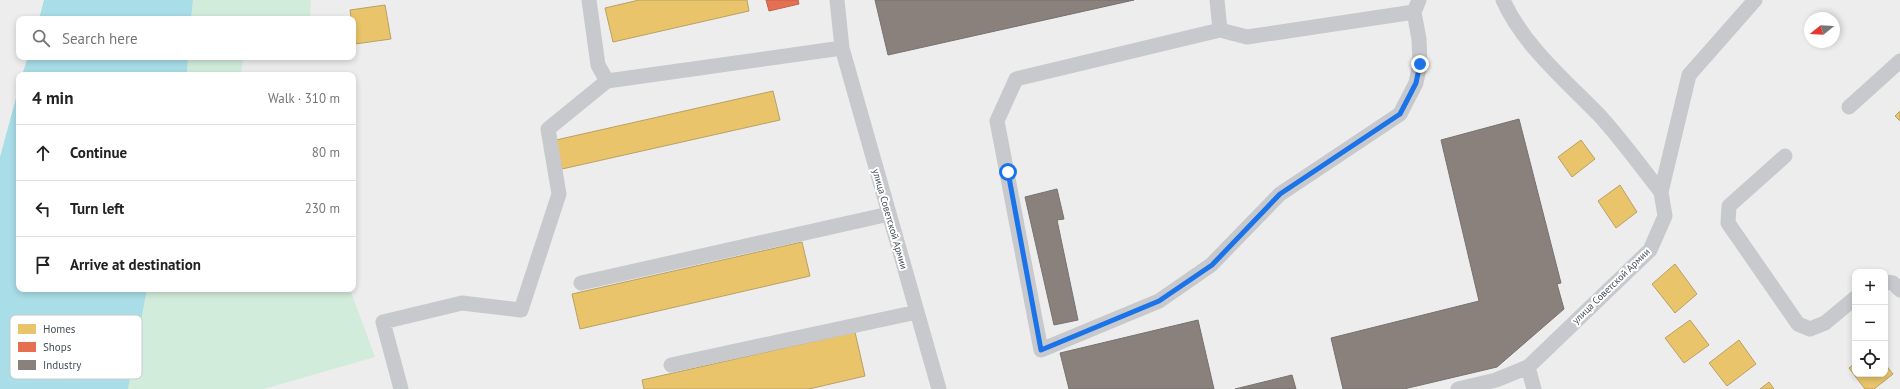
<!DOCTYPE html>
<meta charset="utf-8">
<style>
:root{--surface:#fff;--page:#f2f2f2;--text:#222;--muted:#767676;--line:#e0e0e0}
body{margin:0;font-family:"PT Sans",sans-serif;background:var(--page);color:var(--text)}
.controls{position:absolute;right:12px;bottom:12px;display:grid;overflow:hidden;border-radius:8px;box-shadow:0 2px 6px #0003}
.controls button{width:36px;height:36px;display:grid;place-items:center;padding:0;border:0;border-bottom:1px solid var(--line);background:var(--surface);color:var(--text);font:20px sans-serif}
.compass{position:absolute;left:1804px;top:12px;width:36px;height:36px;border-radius:50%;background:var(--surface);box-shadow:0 2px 6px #0003;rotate:252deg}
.stop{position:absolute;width:12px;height:12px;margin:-9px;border:3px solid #1a73e8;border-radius:50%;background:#fff}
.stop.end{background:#1a73e8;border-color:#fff;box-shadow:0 1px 4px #0008}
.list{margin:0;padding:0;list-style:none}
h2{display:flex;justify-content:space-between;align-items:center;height:52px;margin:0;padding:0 16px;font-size:17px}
h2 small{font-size:13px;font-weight:400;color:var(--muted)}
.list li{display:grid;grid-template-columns:26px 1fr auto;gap:12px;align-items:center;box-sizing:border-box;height:56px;padding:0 16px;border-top:1px solid var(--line)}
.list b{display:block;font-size:15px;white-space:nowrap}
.list em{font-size:13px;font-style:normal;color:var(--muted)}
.icon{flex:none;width:22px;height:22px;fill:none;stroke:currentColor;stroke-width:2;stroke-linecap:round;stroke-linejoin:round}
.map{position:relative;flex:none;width:1900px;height:389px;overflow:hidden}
.search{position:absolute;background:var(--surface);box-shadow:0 2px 6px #0003;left:16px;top:16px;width:340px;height:44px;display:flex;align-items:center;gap:10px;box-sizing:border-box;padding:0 14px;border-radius:8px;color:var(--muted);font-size:15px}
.panel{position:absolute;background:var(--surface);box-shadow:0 2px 6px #0003;left:16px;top:72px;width:340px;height:220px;border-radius:8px}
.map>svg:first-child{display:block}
.green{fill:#d2ecdb}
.water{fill:#a9dde7}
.homes{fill:#e9c46a;stroke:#b8a165}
.shops{fill:#e76f51;stroke:#b66653}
.industry{fill:#8a817c;stroke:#757271}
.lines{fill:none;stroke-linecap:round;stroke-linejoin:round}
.minor{stroke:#c7c9cc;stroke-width:15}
.route{stroke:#1a73e8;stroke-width:5}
.labels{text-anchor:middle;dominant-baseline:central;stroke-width:4;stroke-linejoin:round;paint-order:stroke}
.street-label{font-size:10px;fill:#455058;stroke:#fff}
.key{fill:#fff;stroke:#c7cacd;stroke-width:1}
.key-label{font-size:11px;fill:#455058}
</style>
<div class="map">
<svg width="1900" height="389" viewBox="0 0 1900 389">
<rect width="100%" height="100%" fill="#eeeded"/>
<path class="green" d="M193,0H311L310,19H191Z
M188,57H243L241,75H187Z
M147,289H350L375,357L264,389H128Z"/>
<path class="water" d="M44,0H193L191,19H39Z
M28,57H188L187,75H22Z
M19,87V289H147L128,389H0V157Z"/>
<path class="homes" d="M639,0H747L749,11L613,42L605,8Z
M385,5L391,39L355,44L350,10Z
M773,91L780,120L562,169L556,140Z
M1900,111V121L1895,116Z
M1581,140L1595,159L1572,177L1558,157Z
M1620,185L1637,212L1616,228L1598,201Z
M802,242L810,276L580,329L572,294Z
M1675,264L1697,294L1675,313L1652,284Z
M1690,320L1709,345L1684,363L1665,338Z
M855,332L865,376L809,389H644L642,380Z
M1739,340L1756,364L1727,386L1709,363Z
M1855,363V374H1885V364L1893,374L1874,389H1865L1849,368Z
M1769,382L1774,389H1760Z"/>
<path class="shops" d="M766,0H798L799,4L769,11Z"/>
<path class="industry" d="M875,0H1134L888,55Z
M1519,119L1561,283L1557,284L1564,309L1497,367L1404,389H1343L1331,338L1479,301L1441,140Z
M1057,189L1064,219L1057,220L1078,320L1054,325L1025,197Z
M1198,320L1214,389H1069L1060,353Z
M1292,375L1296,389H1235Z"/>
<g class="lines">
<path class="minor" d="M589,0L598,65L607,81L842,48
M837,0L842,48L939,389
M1217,0L1220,30
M1503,0C1523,45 1566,81 1600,116C1622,140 1641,167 1661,192
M1414,12L1247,37L1220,30L1016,79L997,121L1041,350L1159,301L1211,265L1280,194L1400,114L1416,83L1420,64L1419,39L1414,12L1419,0
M1849,107L1900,61
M1785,156L1729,206L1728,223L1798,324L1810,329L1825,323L1855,298
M1885,282L1893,283L1900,290
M581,283L889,214
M671,365L917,312
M1528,367L1534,389
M401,389L383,322L462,303L521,310L559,194L548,129L607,81
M1458,389L1496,380L1528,367L1650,250L1665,216L1661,192L1689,75L1755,0"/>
</g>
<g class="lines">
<path class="route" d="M1008,172L1041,350L1159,301L1212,265L1280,194L1400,114L1416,83L1420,64"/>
</g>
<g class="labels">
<g class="street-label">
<text transform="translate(890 219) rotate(74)">улица Советской Армии</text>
<text transform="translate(1611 286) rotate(-44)">улица Советской Армии</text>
</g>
</g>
<rect x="10" y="315" width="132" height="64" rx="6" class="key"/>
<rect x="18" y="324" width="18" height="10" fill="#e9c46a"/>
<rect x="18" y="342" width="18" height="10" fill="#e76f51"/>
<rect x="18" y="360" width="18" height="10" fill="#8a817c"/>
<g class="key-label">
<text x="43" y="333">Homes</text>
<text x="43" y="351">Shops</text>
<text x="43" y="369">Industry</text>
</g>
</svg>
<div class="controls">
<button>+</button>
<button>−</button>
<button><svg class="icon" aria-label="locate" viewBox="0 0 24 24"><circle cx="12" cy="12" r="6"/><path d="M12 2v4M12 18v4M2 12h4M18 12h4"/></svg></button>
</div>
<svg class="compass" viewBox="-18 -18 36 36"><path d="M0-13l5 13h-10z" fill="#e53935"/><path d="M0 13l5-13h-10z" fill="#767676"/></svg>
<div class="stop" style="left:1008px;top:172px"></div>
<div class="stop end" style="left:1420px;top:64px"></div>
<div class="search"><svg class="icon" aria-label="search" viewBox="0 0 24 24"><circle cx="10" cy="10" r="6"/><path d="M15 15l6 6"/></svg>Search here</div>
<section class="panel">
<h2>4 min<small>Walk · 310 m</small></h2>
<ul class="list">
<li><svg class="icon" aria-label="ahead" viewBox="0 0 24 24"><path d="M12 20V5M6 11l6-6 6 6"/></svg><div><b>Continue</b></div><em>80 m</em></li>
<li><svg class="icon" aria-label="left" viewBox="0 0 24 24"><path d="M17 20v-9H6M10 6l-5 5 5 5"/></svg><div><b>Turn left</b></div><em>230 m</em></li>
<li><svg class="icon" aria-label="arrive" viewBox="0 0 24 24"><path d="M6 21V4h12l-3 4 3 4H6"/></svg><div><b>Arrive at destination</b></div></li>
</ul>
</section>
</div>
